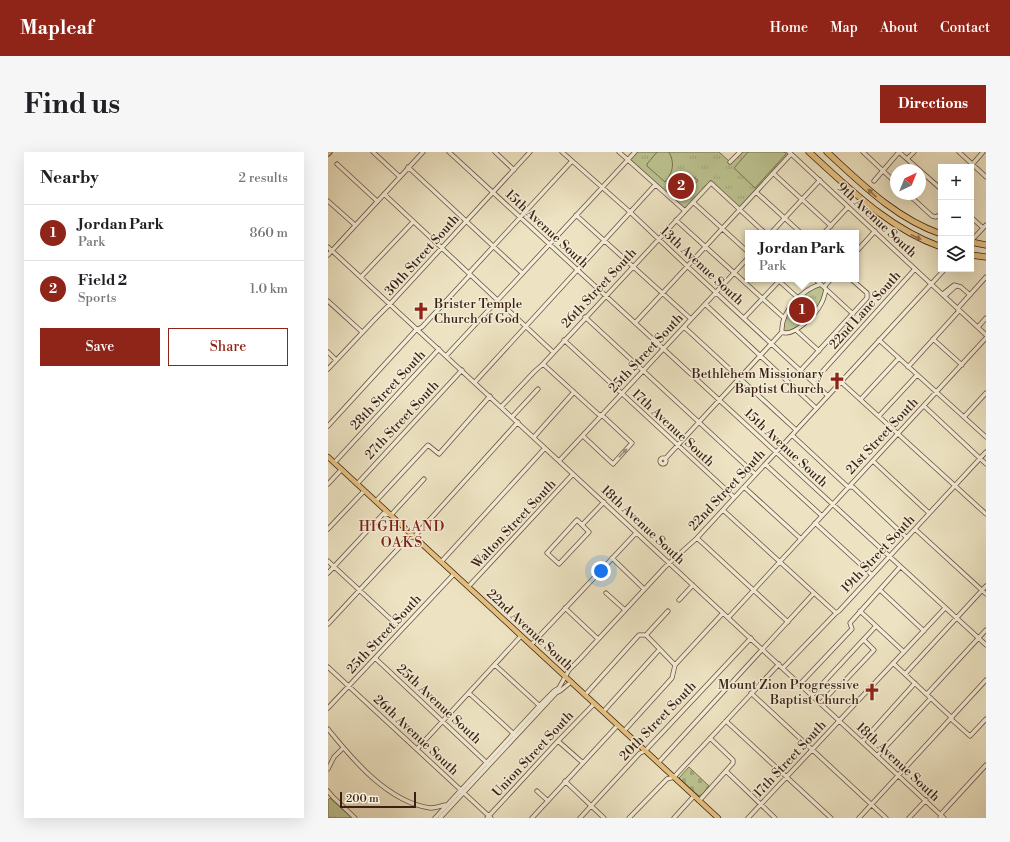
<!DOCTYPE html>
<meta charset="utf-8">
<style>
:root{--surface:#fff;--page:#f6f6f6;--text:#202124;--muted:#757577;--line:#e0e0e0;--accent:#8f2418}
body{margin:0;font-family:"Libre Bodoni",serif;background:var(--page);color:var(--text)}
.controls{position:absolute;right:12px;top:12px;display:grid;overflow:hidden;border-radius:0px;box-shadow:0 4px 16px #0002}
.controls button{width:36px;height:36px;display:grid;place-items:center;padding:0;border:0;border-bottom:1px solid var(--line);background:var(--surface);color:var(--text);font:20px sans-serif}
.compass{position:absolute;left:562px;top:12px;width:36px;height:36px;border-radius:50%;background:var(--surface);box-shadow:0 4px 16px #0002;rotate:43deg}
.scale{position:absolute;left:12px;bottom:10px;width:76px;box-sizing:border-box;padding-left:4px;border:2px solid #3b1f13;border-top:0;font-size:11px;line-height:14px;white-space:nowrap;color:#3b1f13;-webkit-text-stroke:3px #f3edd7;paint-order:stroke}
.you{position:absolute;left:273px;top:419px;width:14px;height:14px;margin:-10px;border:3px solid #fff;border-radius:50%;background:#1a73e8;box-shadow:0 0 0 6px #1a73e833}
.badge{display:grid;place-items:center;width:26px;height:26px;border-radius:50%;background:var(--accent);color:#fff;font-size:13px;font-weight:700}
.pin{position:absolute;translate:-50% -50%;border:2px solid #fff;box-shadow:0 1px 4px #0006}
.popup{position:absolute;left:417px;top:78px;width:114px;height:52px;box-sizing:border-box;display:grid;place-content:center;border-radius:0px;background:var(--surface);filter:drop-shadow(0 1px 3px #0005);font-size:13px;white-space:nowrap;color:var(--muted)}
.popup b{font-size:15px;color:var(--text)}
.popup::after{content:'';position:absolute;left:50%;top:100%;margin-left:-8px;border:8px solid transparent;border-top-color:var(--surface)}
.list{margin:0;padding:0;list-style:none}
h2{display:flex;justify-content:space-between;align-items:center;height:52px;margin:0;padding:0 16px;font-size:17px}
h2 small{font-size:13px;font-weight:400;color:var(--muted)}
.list li{display:grid;grid-template-columns:26px 1fr auto;gap:12px;align-items:center;box-sizing:border-box;height:56px;padding:0 16px;border-top:1px solid var(--line)}
.list b{display:block;font-size:15px;white-space:nowrap}
.list p{margin:0;font-size:13px;white-space:nowrap;color:var(--muted)}
.list em{font-size:13px;font-style:normal;color:var(--muted)}
.actions{display:flex;gap:8px;padding:12px 16px}
.actions a{flex:1;padding:9px 0;border:1px solid var(--accent);border-radius:0px;text-align:center;font-size:14px;color:var(--accent)}
.actions .main{background:var(--accent);color:#fff}
.icon{flex:none;width:22px;height:22px;fill:none;stroke:currentColor;stroke-width:2;stroke-linecap:round;stroke-linejoin:round}
.map{position:relative;flex:none;width:658px;height:666px;overflow:hidden;border-radius:0px}
header{display:flex;align-items:center;gap:24px;box-sizing:border-box;height:56px;padding:0 20px;background:var(--accent);color:#fff}
header strong{font-size:19px}
nav{display:flex;gap:22px;margin-inline-start:auto;font-size:14px}
.intro{display:flex;align-items:center;justify-content:space-between;box-sizing:border-box;height:96px;padding:0 24px}
h1{margin:0;font-size:28px}
.button{padding:10px 18px;border-radius:0px;background:var(--accent);color:#fff;font-size:14px;font-weight:700}
main{display:flex;gap:24px;padding:0 24px}
aside{flex:1;background:var(--surface);border-radius:0px;box-shadow:0 4px 16px #0002}
.map>svg:first-child{display:block}
.cemetery{fill:url(#cemetery-stones);stroke:#7c7152}
.park{fill:url(#park-tufts);stroke:#7c7152}
.garden{fill:#bcc390;stroke:#7c7152}
.lines{fill:none;stroke-linecap:round;stroke-linejoin:round}
.minor-casing{stroke:#68503f;stroke-width:5}
.major-casing{stroke:#3b1f13;stroke-width:6}
.highway-casing{stroke:#3b1f13;stroke-width:7}
.minor{stroke:#f3edd7;stroke-width:3.5}
.major{stroke:#e6c281;stroke-width:4.5}
.highway{stroke:#e6c281;stroke-width:5.5}
.oneway{fill:#90704a}
.oneway2{fill:#a0907f}
.labels{text-anchor:middle;dominant-baseline:central;stroke-width:3;stroke-linejoin:round;paint-order:stroke}
.street-label{font-size:13px;fill:#3b1f13;stroke:#f3edd7}
.poi-label{font-size:13px;fill:#3b1f13;stroke:#f3edd7;text-anchor:end}
.neighbourhood-label{font-size:14px;letter-spacing:1px;fill:#7a1f14;stroke:#f3edd7}
</style>
<header>
<strong>Mapleaf</strong>
<nav><a>Home</a><a>Map</a><a>About</a><a>Contact</a></nav>
</header>
<div class="intro"><h1>Find us</h1><a class="button">Directions</a></div>
<main>
<aside>
<h2>Nearby<small>2 results</small></h2>
<ul class="list">
<li><span class="badge">1</span><div><b>Jordan Park</b><p>Park</p></div><em>860 m</em></li>
<li><span class="badge">2</span><div><b>Field 2</b><p>Sports</p></div><em>1.0 km</em></li>
</ul>
<div class="actions"><a class="main">Save</a><a>Share</a></div>
</aside>
<div class="map">
<svg width="658" height="666" viewBox="0 0 658 666">
<defs>
<pattern id="cemetery-stones" width="16" height="16" patternUnits="userSpaceOnUse"><rect width="16" height="16" fill="#bcc390"/><path d="M2 7V4a2 2 0 0 1 4 0v3zM10 15v-3a2 2 0 0 1 4 0v3z" fill="#a2a77b"/></pattern>
<pattern id="park-tufts" width="24" height="20" patternUnits="userSpaceOnUse"><rect width="24" height="20" fill="#bcc390"/><path d="M3 7l-1-3M5 7V3M7 7l1-3M15 17l-1-3M17 17v-4M19 17l1-3" fill="none" stroke="#a2a77b"/></pattern>
</defs>
<rect width="100%" height="100%" fill="#ede3c2"/>
<filter id="stains"><feTurbulence type="fractalNoise" baseFrequency=".005" numOctaves="4"/><feColorMatrix values="0 0 0 0 .2 0 0 0 0 .09 0 0 0 0 .02 0 0 0 .5 -.17"/></filter>
<radialGradient id="worn" r=".72"><stop offset=".6" stop-color="#630" stop-opacity="0"/><stop offset="1" stop-color="#630" stop-opacity=".3"/></radialGradient>
<path class="cemetery" d="M361,615L381,634L372,645L351,626Z"/>
<path class="park" d="M307,0H391L402,10L412,0H461L463,2L411,57L383,31L357,59L301,7Z
M492,134L495,136L497,139C492,156 474,178 455,180C456,176 455,171 457,167C462,153 478,139 492,134Z
M2,646L24,666H0V648Z"/>
<path class="garden" d="M329,0H341C347,11 345,21 337,30L319,14V12Z
M420,0H456L458,2L427,36L406,16Z
M351,23H361L370,28L357,47L355,48L338,32L342,27Z"/>
<g class="lines">
<g class="minor-casing">
<path id="minor" d="M45,0L72,25
M121,0L658,493
M167,0L186,18
M234,0L302,60L359,114L500,244
M291,0L357,59
M461,0L658,183
M535,0L568,31
M571,0L613,37
M631,0L658,25
M580,6L586,0
M402,10L412,0
M9,12L49,49
M80,15L194,121
M642,15L655,0
M445,21L503,74
M546,29L571,0
M428,40L473,81
M56,42L225,200
M580,42L604,64L608,65L613,62
M0,49L27,73
M365,50L420,100
M248,63L363,167
M643,65L655,76
M348,68L456,166
M443,81L492,28
M496,81L520,55
M643,89L658,73
M0,95L616,666
M528,100L547,79
M0,103L95,0
M141,121L244,9
M33,125L85,70
M449,127L470,146
M487,127L525,162
M496,135L503,127
M616,143H618L628,134
M616,144V141L626,133L633,135L642,143
M0,149L34,180
M377,152L488,256
M257,165L427,322
M416,166L453,127
M307,171L463,2
M356,175L468,278
M650,175L658,166
M468,178L491,199
M454,180C465,186 488,162 493,152C496,147 497,142 498,137
M605,187L634,213
M236,188L406,345
M551,188L658,285
M0,200L8,208
M118,204L307,0
M215,212L270,262L276,265L304,291L285,312L255,284
M580,215L630,160V156L658,125
M0,217L48,166L62,152L202,0
M472,219L539,146V141L523,127
M147,230L327,33
M485,230L587,117
M513,230L658,362
M533,247L571,206
M596,254L658,312
M173,255L206,220L215,212L383,31L437,81
M551,264L589,223
M184,265L210,237
M636,265L658,241
M0,274L87,179L94,175L142,123
M464,283L520,335H525L579,386
M206,285L246,240
M332 309a3 3 0 1 1 6 0a3 3 0 1 1-6 0Z
M337,307L454,180C452,160 475,137 493,132
M231,309L420,106
M545,309L601,361
M6,311L111,197
M437,312L494,364
M0,332L13,318
M29,332L134,218
M416,335L473,387
M48,349L100,293L111,302L162,244
M395,358L508,461
M249,368L261,380L231,412L219,401Z
M487,371L544,423
M254,373L276,350
M0,377L36,339
M587,377L658,442
M369,386L460,470
M284,406L316,437
M0,409L68,472
M113,410L217,296
M0,421L56,361L63,363L96,327
M140,435L245,322
M552,438L596,479
M278,441L297,458
M351,448L365,433
M237,456L270,487
M532,459L576,500
M400,466L658,186
M0,472L81,385H86L190,270
M318,483L340,459
M203,493L308,381
M47,506L159,611
M565,511L624,566
M167,513L213,555
M0,515L163,666
M455,516L508,461L511,459L658,300
M577,522L658,434
M472,532L524,477L522,471L572,415
M141,541L187,583
M228,541L232,539L243,530
M423,541L558,666
M599,542L658,478
M257,543L311,483H318L347,513
M484,543L548,474
M493,551L509,534L513,533L546,498L536,488
M0,556L126,422
M275,560L331,498
M623,567L642,584L658,567
M398,569L503,666
M0,577C25,608 60,650 102,656C107,656 113,654 117,653
M296,579L344,526L347,513L395,461
M230,589L255,611
M534,590L587,531
M89,597L193,484
M549,604L603,546
M330,611L486,441
M0,617L6,605L15,596
M398,619L447,666
M237,629L276,666
M0,639L5,645L27,666
M209,639L220,649
M371,649L405,611V608L382,586
M107,666L211,554L226,539L229,537
M112,666L228,541L241,518L251,508L337,415L369,386L617,117
M159,666L230,589L266,552
M204,666L290,573
M252,666L312,601L317,599L423,486
M301,666L339,627L346,625L451,512
M346,666L366,644
M420,666L617,456
M531,666L658,528
M581,666L598,648
M612,666L613,662L658,613"/>
</g>
<g class="major-casing">
<path id="major" d="M0,305L390,666"/>
</g>
<g class="highway-casing">
<path id="highway" d="M481,0C522,37 560,76 613,95
M499,0C534,32 567,66 613,82
M0,1L1,0
M643,90L658,93
M643,103L658,105"/>
</g>
<use href="#minor" class="minor"/>
<use href="#major" class="major"/>
<use href="#highway" class="highway"/>
</g>
<defs><path id="oneway-solid" d="M-6-.8H1V-3.2L6.5 0L1 3.2V.8H-6Z"/></defs>
<g class="oneway">
<use href="#oneway-solid" transform="translate(544 41) rotate(-137)"/>
<use href="#oneway-solid" transform="translate(588 85) rotate(26)"/>
</g>
<use class="oneway2" href="#oneway-solid" transform="translate(295 301) rotate(-47)"/>
<defs>
<g id="church-bare" transform="scale(1.38)"><path d="M-1.2-6h2.4v3.5h3.3v2.4h-3.3V6h-2.4V-.1h-3.3v-2.4h3.3Z" fill="#8f2418" stroke="#f3edd7" stroke-width="2.5" paint-order="stroke"/></g>
</defs>
<g fill-rule="evenodd">
<use href="#church-bare" x="93" y="159"/>
<use href="#church-bare" x="509" y="229"/>
<use href="#church-bare" x="544" y="540"/>
</g>
<g class="labels">
<g class="street-label">
<text transform="translate(549 68) rotate(43)">9th Avenue South</text>
<text transform="translate(219 77) rotate(43)">15th Avenue South</text>
<text transform="translate(94 103) rotate(-48)">30th Street South</text>
<text transform="translate(374 114) rotate(43)">13th Avenue South</text>
<text transform="translate(271 136) rotate(-47)">26th Street South</text>
<text transform="translate(537 158) rotate(-48)">22nd Lane South</text>
<text transform="translate(318 201) rotate(-47)">25th Street South</text>
<text transform="translate(60 238) rotate(-47)">28th Street South</text>
<text transform="translate(74 268) rotate(-47)">27th Street South</text>
<text transform="translate(345 276) rotate(43)">17th Avenue South</text>
<text transform="translate(554 284) rotate(-47)">21st Street South</text>
<text transform="translate(458 296) rotate(43)">15th Avenue South</text>
<text transform="translate(399 338) rotate(-47)">22nd Street South</text>
<text transform="translate(186 372) rotate(-47)">Walton Street South</text>
<text transform="translate(315 373) rotate(43)">18th Avenue South</text>
<text transform="translate(550 402) rotate(-47)">19th Street South</text>
<text transform="translate(202 478) rotate(43)">22nd Avenue South</text>
<text transform="translate(56 482) rotate(-47)">25th Street South</text>
<text transform="translate(111 552) rotate(43)">25th Avenue South</text>
<text transform="translate(330 569) rotate(-46)">20th Street South</text>
<text transform="translate(88 583) rotate(43)">26th Avenue South</text>
<text transform="translate(205 602) rotate(-47)">Union Street South</text>
<text transform="translate(462 607) rotate(-47)">17th Street South</text>
<text transform="translate(570 610) rotate(43)">18th Avenue South</text>
</g>
<g class="poi-label">
<text x="106" y="152" text-anchor="start">Brister Temple<tspan x="106" dy="15">Church of God</tspan></text>
<text x="496" y="222">Bethlehem Missionary<tspan x="496" dy="15">Baptist Church</tspan></text>
<text x="531" y="533">Mount Zion Progressive<tspan x="531" dy="15">Baptist Church</tspan></text>
</g>
<g class="neighbourhood-label">
<text x="74" y="375">HIGHLAND<tspan x="74" dy="16">OAKS</tspan></text>
</g>
</g>
<rect width="100%" height="100%" filter="url(#stains)"/>
<rect width="100%" height="100%" fill="url(#worn)"/>
</svg>
<div class="controls">
<button>+</button>
<button>−</button>
<button><svg class="icon" aria-label="layers" viewBox="0 0 24 24"><path d="M12 4l9 5-9 5-9-5zM3 14l9 5 9-5"/></svg></button>
</div>
<svg class="compass" viewBox="-18 -18 36 36"><path d="M0-13l5 13h-10z" fill="#e53935"/><path d="M0 13l5-13h-10z" fill="#757577"/></svg>
<div class="scale">200 m</div>
<div class="you"></div>
<div class="pin badge" style="left:474px;top:158px">1</div>
<div class="popup"><b>Jordan Park</b>Park</div>
<div class="pin badge" style="left:353px;top:34px">2</div>
</div>
</main>
